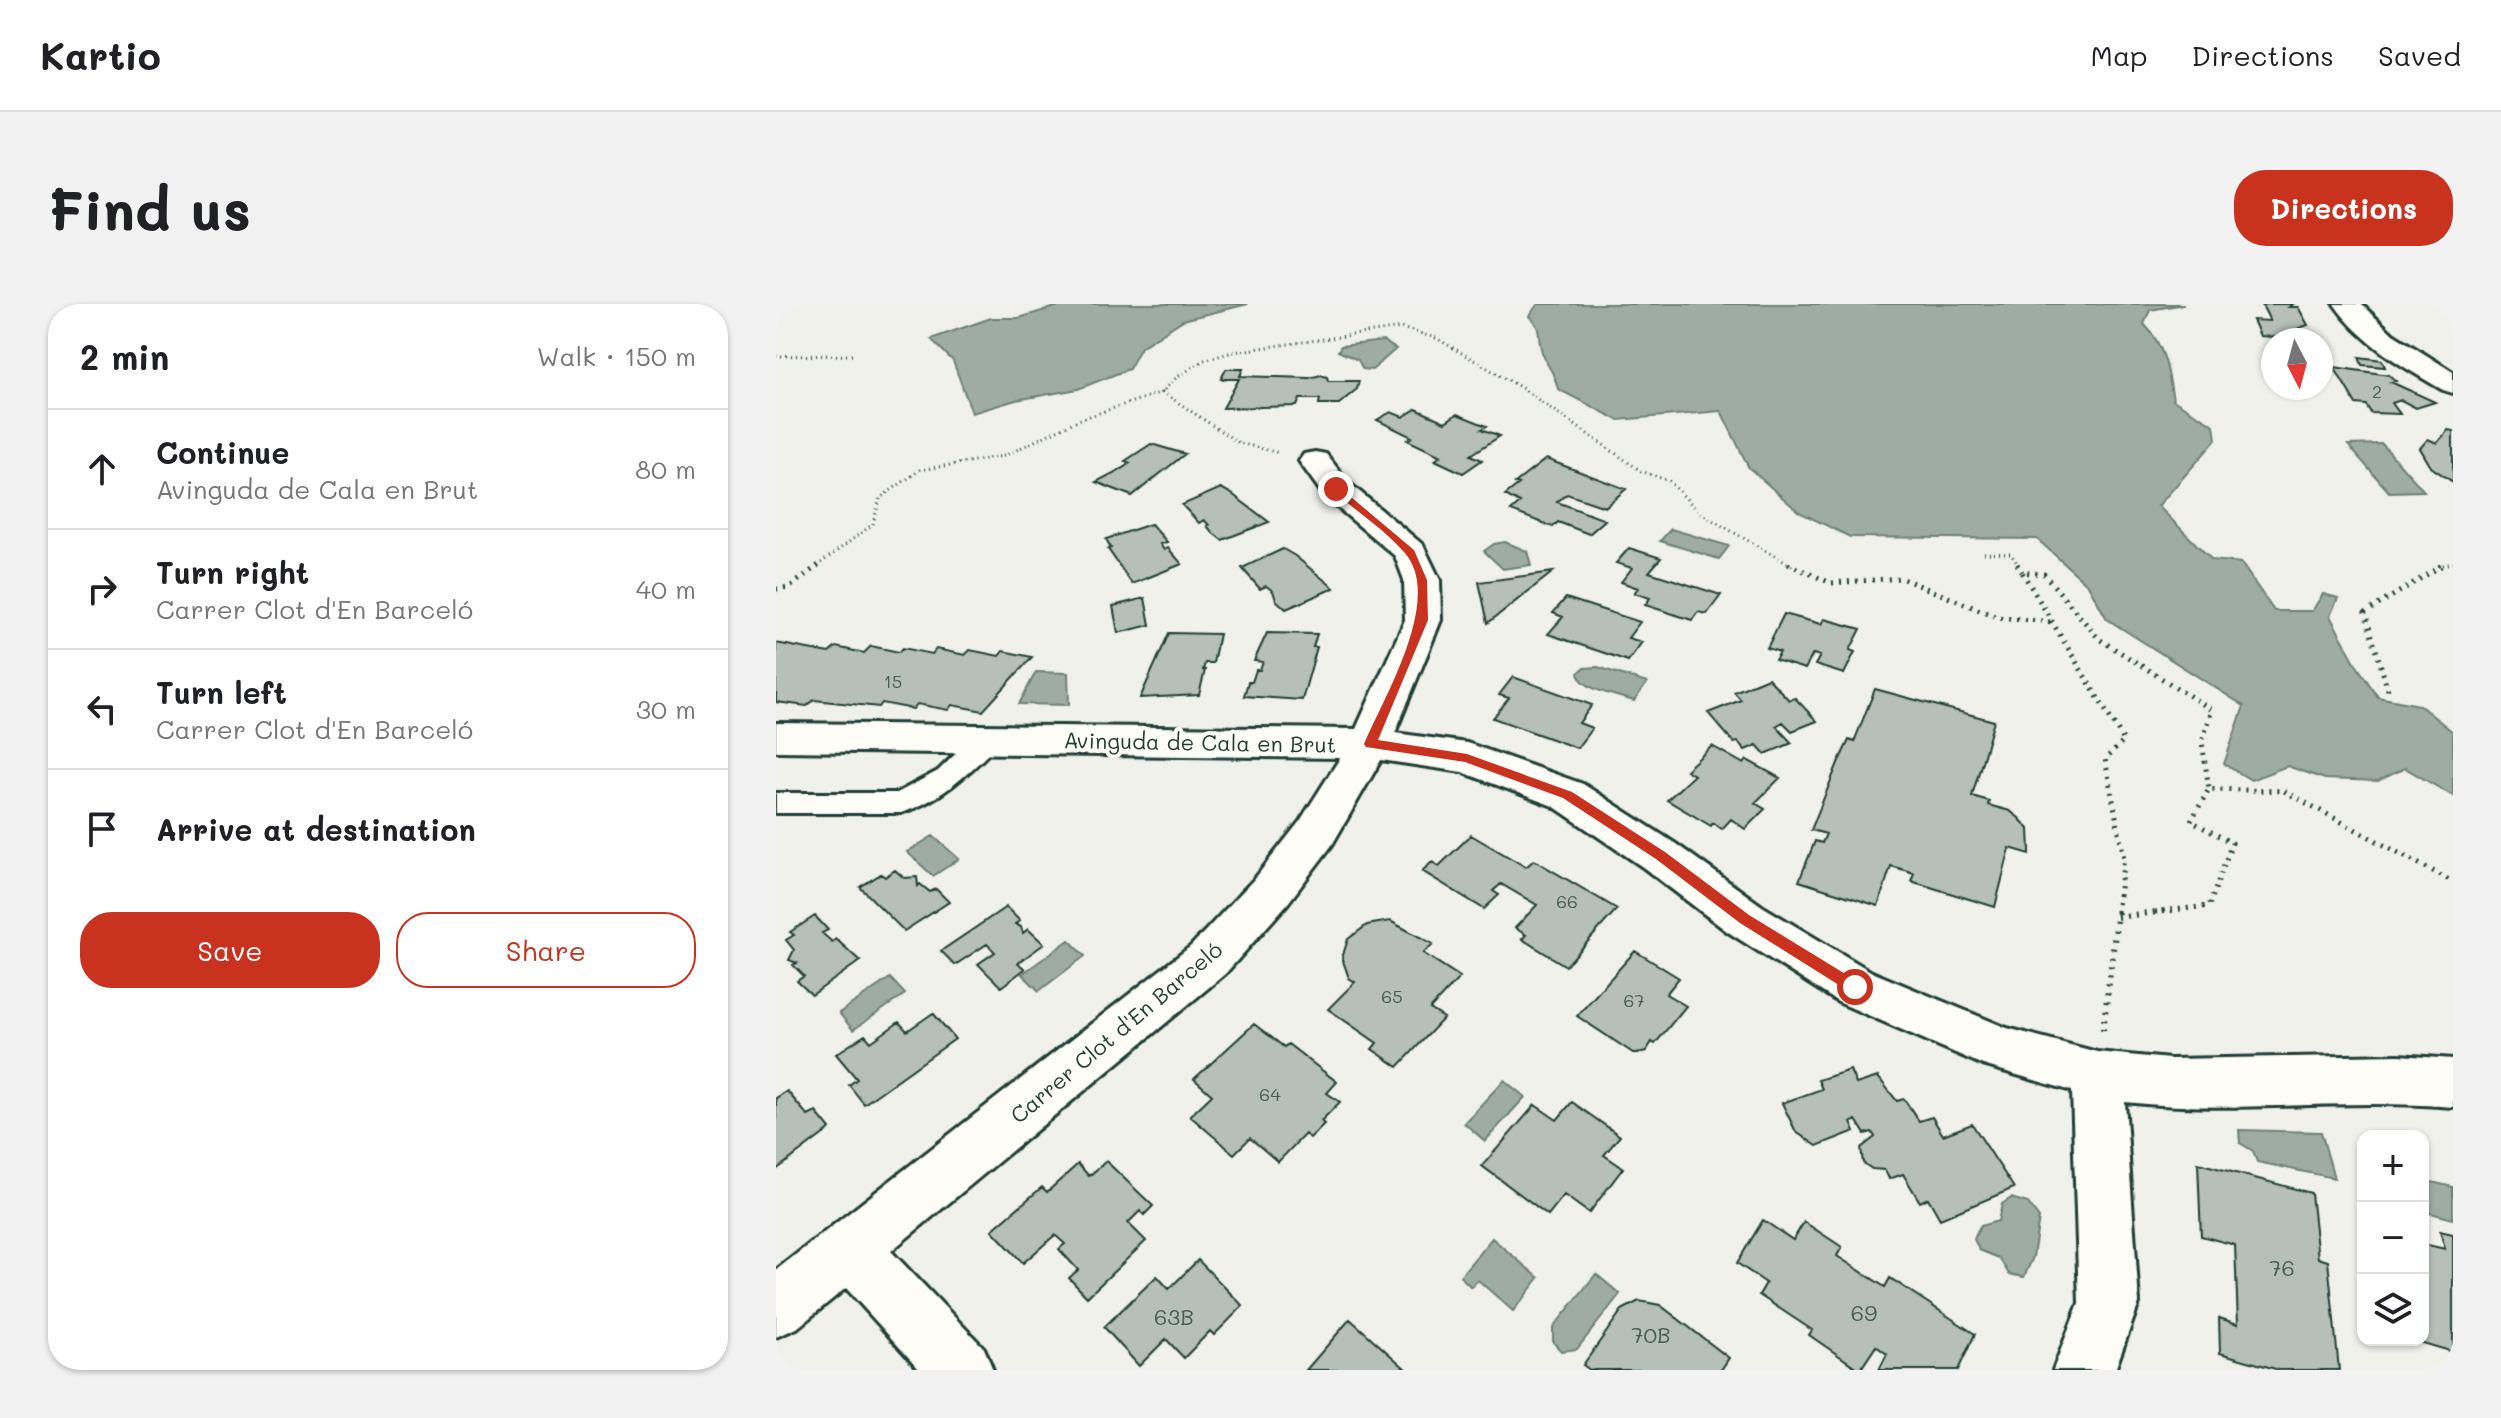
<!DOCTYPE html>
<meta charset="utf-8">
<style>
:root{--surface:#fff;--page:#f2f2f2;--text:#202124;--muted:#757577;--line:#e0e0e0;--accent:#c8321e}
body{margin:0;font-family:Mali,sans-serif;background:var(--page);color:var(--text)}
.controls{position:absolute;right:24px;bottom:24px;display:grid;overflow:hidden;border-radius:16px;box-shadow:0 2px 6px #0004}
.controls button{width:72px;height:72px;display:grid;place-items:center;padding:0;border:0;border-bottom:2px solid var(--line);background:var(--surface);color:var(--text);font:40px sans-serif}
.compass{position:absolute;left:1485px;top:24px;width:72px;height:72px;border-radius:50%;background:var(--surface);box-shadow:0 2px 6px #0004;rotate:174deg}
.stop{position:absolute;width:24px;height:24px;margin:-18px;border:6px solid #c8321e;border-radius:50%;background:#fff}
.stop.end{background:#c8321e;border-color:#fff;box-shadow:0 2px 8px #0008}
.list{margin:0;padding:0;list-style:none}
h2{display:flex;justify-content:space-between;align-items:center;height:104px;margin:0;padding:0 32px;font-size:34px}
h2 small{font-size:26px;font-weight:400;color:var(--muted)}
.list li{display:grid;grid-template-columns:52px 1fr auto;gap:24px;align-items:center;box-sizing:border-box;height:120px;padding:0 32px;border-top:2px solid var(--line)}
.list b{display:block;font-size:30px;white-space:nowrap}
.list p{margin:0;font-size:26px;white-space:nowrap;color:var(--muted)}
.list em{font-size:26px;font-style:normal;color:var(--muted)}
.actions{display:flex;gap:16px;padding:24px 32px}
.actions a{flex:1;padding:18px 0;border:2px solid var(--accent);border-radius:32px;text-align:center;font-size:28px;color:var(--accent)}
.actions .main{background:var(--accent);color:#fff}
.icon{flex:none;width:44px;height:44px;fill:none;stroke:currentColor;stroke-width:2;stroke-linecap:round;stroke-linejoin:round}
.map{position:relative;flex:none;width:1677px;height:1066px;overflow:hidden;border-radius:32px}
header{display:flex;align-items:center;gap:48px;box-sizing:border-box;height:112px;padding:0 40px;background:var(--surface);border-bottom:2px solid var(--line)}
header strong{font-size:38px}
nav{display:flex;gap:44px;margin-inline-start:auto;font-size:28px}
.intro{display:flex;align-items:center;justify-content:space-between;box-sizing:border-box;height:192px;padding:0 48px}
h1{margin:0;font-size:56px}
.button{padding:20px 36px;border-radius:32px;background:var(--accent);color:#fff;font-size:28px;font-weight:700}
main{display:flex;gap:48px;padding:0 48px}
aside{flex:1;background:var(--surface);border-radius:32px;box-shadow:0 2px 6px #0004}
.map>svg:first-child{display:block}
.water{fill:#9faca4;stroke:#6c8077;stroke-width:2}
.building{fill:#b6bfb8;stroke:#1f3d34;stroke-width:2}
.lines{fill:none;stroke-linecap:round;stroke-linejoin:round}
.service-casing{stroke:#1f3d34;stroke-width:6}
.minor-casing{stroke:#1f3d34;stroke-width:6}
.path-far2{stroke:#1f3d34;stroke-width:3;stroke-dasharray:1 4;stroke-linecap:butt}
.path-far1{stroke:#1f3d34;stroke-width:5;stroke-dasharray:2 6;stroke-linecap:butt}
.path{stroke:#1f3d34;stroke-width:6;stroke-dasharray:2 7;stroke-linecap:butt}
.service{fill:#fdfcf7;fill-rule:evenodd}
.minor{fill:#fdfcf7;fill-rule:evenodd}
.route{fill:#c8321e}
.labels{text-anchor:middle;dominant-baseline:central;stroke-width:8;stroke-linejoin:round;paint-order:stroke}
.number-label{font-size:18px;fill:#455e55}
.street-label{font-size:22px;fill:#1f3d34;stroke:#fdfcf7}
.near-number-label{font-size:22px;fill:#455e55}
</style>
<header>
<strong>Kartio</strong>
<nav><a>Map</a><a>Directions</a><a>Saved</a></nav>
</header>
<div class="intro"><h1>Find us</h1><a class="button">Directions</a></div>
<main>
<aside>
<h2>2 min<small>Walk · 150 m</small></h2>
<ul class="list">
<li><svg class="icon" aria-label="ahead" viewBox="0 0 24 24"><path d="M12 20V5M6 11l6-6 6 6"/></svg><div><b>Continue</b><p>Avinguda de Cala en Brut</p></div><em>80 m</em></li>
<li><svg class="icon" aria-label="right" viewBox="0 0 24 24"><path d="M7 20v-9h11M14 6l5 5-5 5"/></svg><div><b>Turn right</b><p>Carrer Clot d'En Barceló</p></div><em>40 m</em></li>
<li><svg class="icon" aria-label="left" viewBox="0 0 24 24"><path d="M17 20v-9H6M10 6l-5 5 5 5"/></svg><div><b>Turn left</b><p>Carrer Clot d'En Barceló</p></div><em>30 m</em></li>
<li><svg class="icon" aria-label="arrive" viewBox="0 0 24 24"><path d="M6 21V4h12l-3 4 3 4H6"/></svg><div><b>Arrive at destination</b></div></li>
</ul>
<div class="actions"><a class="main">Save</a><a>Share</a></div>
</aside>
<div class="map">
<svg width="1677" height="1066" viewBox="0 0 1677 1066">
<rect width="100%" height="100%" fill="#f0f1eb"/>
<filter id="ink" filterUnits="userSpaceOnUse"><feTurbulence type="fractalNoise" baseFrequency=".0125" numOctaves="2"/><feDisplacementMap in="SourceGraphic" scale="16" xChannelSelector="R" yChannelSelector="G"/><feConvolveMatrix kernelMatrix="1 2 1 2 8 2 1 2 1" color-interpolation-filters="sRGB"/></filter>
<g filter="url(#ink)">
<path class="water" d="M289,0H472L407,16L365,43L353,65L302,85L240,96L196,109L177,57L155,35L215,14H243Z
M762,0H1408L1374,6L1368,20C1389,42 1392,66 1397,96L1438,121L1440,136L1382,202L1436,256L1465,259L1498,307H1536L1547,290L1562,294L1554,312L1581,362L1602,393L1643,401L1677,428V492L1629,464L1602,477L1549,475L1511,462L1475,476L1448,460L1468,402L1331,315L1312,281L1261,235L1074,233L1023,208L973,164L945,107L842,116L782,85C778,66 771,63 766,48C760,31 768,27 753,12Z
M607,37L620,45L596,66L587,65L582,56L562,47L565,42Z
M1606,140L1648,187L1613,188L1572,141Z
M895,225L953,242L943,255L884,237Z
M729,238L751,247L755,261L727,265L708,247L718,240Z
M822,363L871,379L858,397C840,391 806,386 802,369L808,364Z
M260,368L292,369L293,401L243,400Z
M157,532L183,555L157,572L131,548Z
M293,636L309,652L263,687L246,670Z
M114,674L129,690L77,726L63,709Z
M728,776L749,793L709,837L688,819Z
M1463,826L1545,828L1558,874L1481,858L1477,847L1464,839Z
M1647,876L1677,883V915L1647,907Z
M1235,894L1252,899L1263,914L1257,953L1248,973L1233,970L1223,954L1203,946L1198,935L1204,922L1222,917L1226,900Z
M716,934L763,974L737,1007L702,976L695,983L684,972Z
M820,970L844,990L801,1045L785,1047L777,1038V1024Z"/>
<path class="building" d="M1492,0H1517L1513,3H1522L1532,21L1523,24L1529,35L1484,32L1477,16L1494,17L1486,1Z
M1583,53L1606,56L1609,63L1586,61Z
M1558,63L1613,71L1620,77L1615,78L1659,98L1640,104L1625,96L1616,99L1624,110L1595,109L1590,101L1580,100Z
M450,65H467L464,72L533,74L545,71L551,73L552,77H583L581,85L563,100H543L544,95H524L521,102L447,104L463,75H445Z
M640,105L669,118L681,110L711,122L706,125L724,132L695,151L706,156L687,169L659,156L665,152L631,136L636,133L601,116L615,108L627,113Z
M1672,126L1677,127V178L1655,163L1644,144L1652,135L1661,139Z
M375,140L409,150L356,192L320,178L347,164L354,159L349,157Z
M770,155L850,185L829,203L791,190L781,198L829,216L813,230L782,218L777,223L735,207L744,199L729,191L743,180L739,179Z
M445,184L456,190L493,218L446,236L437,229L431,222L433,221L428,216L423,219L406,201Z
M375,220L391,238L384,240L388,246L392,244L406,260L356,280L332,245L335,244L330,235Z
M853,244L885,254L873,268L945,291L931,310L922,308L916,316L869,301L874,294L858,289L862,284L845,278L856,264L840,259Z
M507,245L519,252L558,284L510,305L500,296L497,287L490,282L484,285L466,264Z
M777,268L712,319L703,278Z
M369,294L374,321L342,329L337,302Z
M790,294L864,318L852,334L866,338L852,357L772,330L787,313L777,309Z
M1008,310L1045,320L1048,315L1085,325L1074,346L1079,348L1068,370L1039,361L1044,352L1037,350L1029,365L999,356L1004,348L991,344Z
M393,329L443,330L437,359H429L427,366H429L423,391L364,394Z
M491,329L541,330L537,343H541L526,396L468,392L472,378H476L480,366H484L487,358L478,357Z
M0,339L53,349L60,343L88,349L95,342L123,348L127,344L156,350L160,345L189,351L194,346L223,352L227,347L256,353L207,407L176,401L172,406L141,400L137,405L106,399L103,403L38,396L31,402L0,398Z
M737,373L816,401L803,419L816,424L801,444L717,414L733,394L723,391Z
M992,374L1013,396L1019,394L1041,417L1016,427L1007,418L1000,422L1016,439L989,450L981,441L969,446L962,438L958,439L932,409L965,396L958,388Z
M1099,385L1218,417L1196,492L1213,497L1212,501L1234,507L1243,514L1253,525L1254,546V550L1234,544L1219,603L1135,577L1138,569L1115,562L1102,602L1023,577L1039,537L1046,539L1050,530L1035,526L1062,459L1073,436L1078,438Z
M936,442L968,460L971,456L1004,474L979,499L989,505L969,525L955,515L946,525L937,519L935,522L891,496L918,471L910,466Z
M695,531L750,563L758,556L841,605L790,662L746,635L750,631L739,624L761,601L725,580L717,587L723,591L708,605L646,567L656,558L663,562Z
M119,566L128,574L141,573L142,582L144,580L154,588L160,585L173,598L128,627L84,583L105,570L109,573Z
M230,603L244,617L239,620L245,623L247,629L252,625L268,640L242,659L249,665L225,683L202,660L219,648L211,640L179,661L165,647Z
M39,612L52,626L46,629L56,638L60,635L84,657L36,691L21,677L28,672L17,661L21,659L13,656L18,646L10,636L18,631L14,628Z
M614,617L657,640L647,649L684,673L654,705L668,714L622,763L596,745L601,739L552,705L579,678L573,674L566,654L572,635L591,621Z
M859,647L903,674L890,690L910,702L879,740L876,738L870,747L862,749H857L801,712Z
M157,709L179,735L88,800L73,781L81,775L60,750L89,731L95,738L123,718L131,727Z
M478,720L508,743L512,740L561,778L551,789L564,798L545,817L548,820L534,834L529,830L502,858L474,834L458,850L414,812L436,791L418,775Z
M1074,766L1080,780L1102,773L1121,797L1128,795L1143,817L1156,813L1167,831L1196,820L1238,884L1164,915L1152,894L1144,898L1127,870L1113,875L1109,866L1096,865L1087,859L1085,844L1099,833L1096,828L1089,830L1080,816L1075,819L1079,827L1041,842L1020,828L1006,799L1046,785L1042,776Z
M11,787L32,812L40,808L54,825L0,866V794Z
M796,798L844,832L828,851L847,864L813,909L788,891L772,911L706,862L759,801L781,816Z
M330,857L377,902L368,911L364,907L352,919L370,937L311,993L293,974L302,966L283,945L289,940L279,931L247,959L216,926L266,883L271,888L302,860L313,872Z
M1422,859L1535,889L1542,954L1552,957L1563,1066H1503L1444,1049L1443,1014L1462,1020L1459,941L1425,932Z
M987,916L1017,936L1028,918L1066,943L1061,952L1109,983L1114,974L1199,1030L1182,1066H1103L1111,1050L1100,1042L1084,1066L1033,1031L1036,1026L983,991L990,979L961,959Z
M1664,927L1677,930V1048L1637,1036H1647V940L1669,945Z
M422,956L467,1002L438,1031L434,1027L408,1054L390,1035L363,1062L328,1023L381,972L393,985Z
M863,997L884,1001L953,1054L945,1066H814L807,1061L846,1006Z
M574,1015L631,1066H530Z"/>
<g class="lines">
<g class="service-casing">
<path id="service" d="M211,426L220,428L224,435L220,442C192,470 164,497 125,509H0V489H121L162,467L202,428Z"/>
</g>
<g class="minor-casing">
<path id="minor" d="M1558,0H1585L1617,30L1677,68V89L1667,86C1627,63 1585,39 1558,0Z
M539,148L550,150L572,178L647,241L664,276L665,316L619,429L691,439L807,480L900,540L986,602L1096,668L1231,724L1321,748L1394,755L1623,751L1677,755V803C1568,794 1458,810 1349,798L1363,999L1339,1066H1277L1303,999L1296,787L1207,761L1062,698L952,628L868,564L777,502L686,468L605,456L556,541L512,599L449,670L115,947L208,1044L217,1066H144L70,984L21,1024L0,1033V966L415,642L480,573L524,517L564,454L0,447V419L580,425L629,316L628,276L619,252L548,192L523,157L528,150Z"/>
</g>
<path class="path-far2" d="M0,52L76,51
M386,88L463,139L503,149
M1208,249L1235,250L1243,262
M41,262L97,220L104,194L144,166L228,152L302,116L386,88L400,74L428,56L457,48L625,24L660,34L744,83L865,167L893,177L924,209L1016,262
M1662,262L1677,259"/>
<path class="path-far1" d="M1012,260L1055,279L1125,274L1221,313L1276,318
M1241,260L1246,268
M0,285L14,283L44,260
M1612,386L1589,309L1668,260
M1341,608L1348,554L1329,455L1348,437L1246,268L1268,270L1323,335L1436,406L1426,438L1433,485L1508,487L1677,578
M1379,608L1433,602L1456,539L1415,517L1433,485"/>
<path class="path" d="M1341,613L1396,606
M1327,726L1342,606"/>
<use href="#service" class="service"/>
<use href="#minor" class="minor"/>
</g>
</g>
<path class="route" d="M557,183H563L638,246L651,276L652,316L602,436L691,450L796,488L889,548L973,611L1084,679V688H1074L964,619L880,555L787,494L689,458L590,443L588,440C608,393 669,293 628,248C608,225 580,207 557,187Z"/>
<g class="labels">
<g class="number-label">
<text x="1601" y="87">2</text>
<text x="117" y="377">15</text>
<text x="791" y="597">66</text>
<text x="616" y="692">65</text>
<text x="858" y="696">67</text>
<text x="494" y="790">64</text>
</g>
<g class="street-label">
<text transform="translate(424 438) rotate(1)">Avinguda de Cala en Brut</text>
<text transform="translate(340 728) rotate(-40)">Carrer Clot d'En Barceló</text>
</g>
<g class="near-number-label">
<text x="1506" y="963">76</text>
<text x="1088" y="1008">69</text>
<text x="398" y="1012">63B</text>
<text x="875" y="1030">70B</text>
</g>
</g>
</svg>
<div class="controls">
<button>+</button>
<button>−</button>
<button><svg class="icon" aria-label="layers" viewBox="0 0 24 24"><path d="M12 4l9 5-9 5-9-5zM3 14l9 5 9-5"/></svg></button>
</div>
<svg class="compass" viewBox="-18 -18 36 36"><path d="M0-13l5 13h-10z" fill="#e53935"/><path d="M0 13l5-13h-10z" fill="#757577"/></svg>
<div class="stop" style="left:1079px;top:683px"></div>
<div class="stop end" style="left:560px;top:185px"></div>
</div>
</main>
